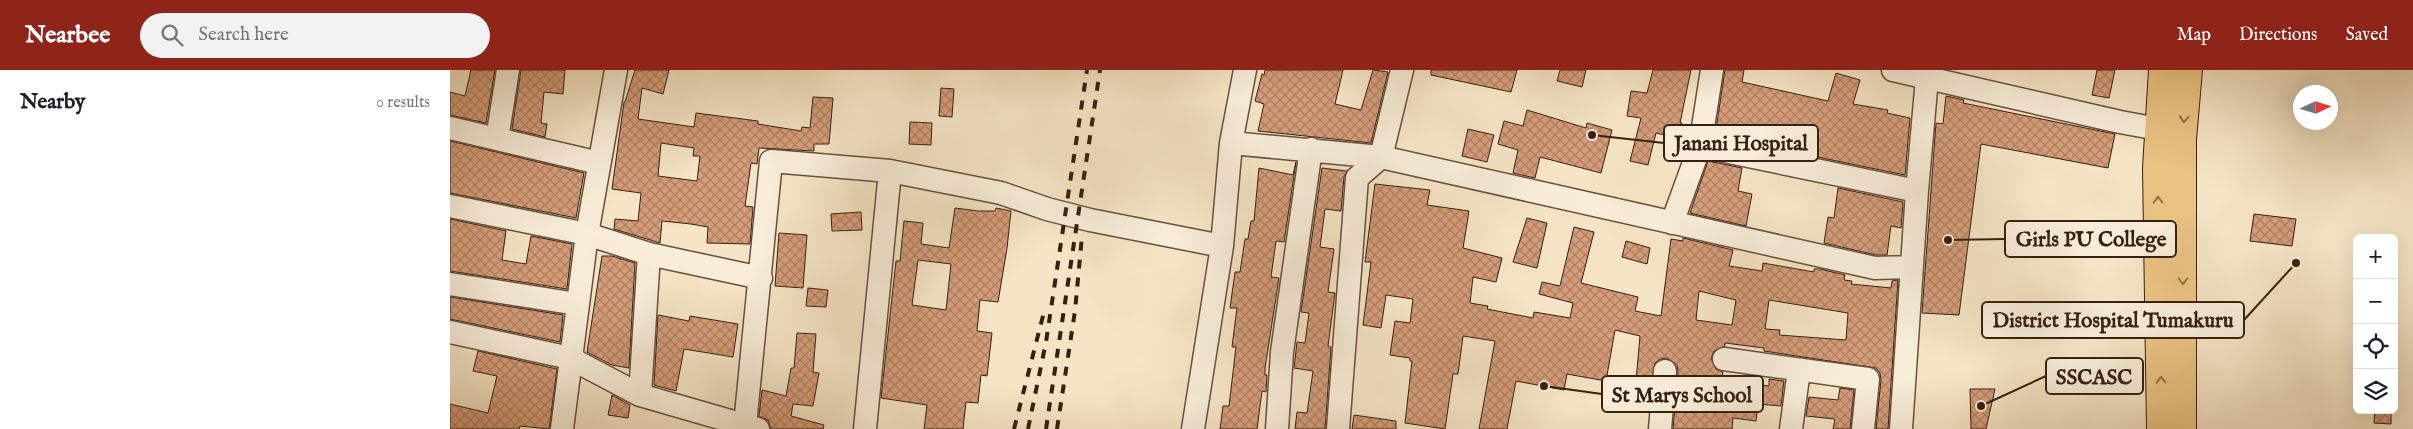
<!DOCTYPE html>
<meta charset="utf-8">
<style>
:root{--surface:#fff;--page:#f2f2f2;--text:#202124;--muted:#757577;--line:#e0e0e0;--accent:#8f2418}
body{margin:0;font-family:"IM FELL English",serif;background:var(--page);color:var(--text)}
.controls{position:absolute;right:15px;bottom:15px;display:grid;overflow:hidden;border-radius:8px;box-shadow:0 5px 20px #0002}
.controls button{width:45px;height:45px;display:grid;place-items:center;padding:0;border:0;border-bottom:1px solid var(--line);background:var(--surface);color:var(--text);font:25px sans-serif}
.compass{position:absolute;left:1843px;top:15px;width:45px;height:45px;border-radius:50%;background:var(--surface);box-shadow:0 5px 20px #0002;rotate:86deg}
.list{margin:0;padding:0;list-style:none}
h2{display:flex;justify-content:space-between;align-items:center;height:65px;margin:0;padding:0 20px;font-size:21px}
h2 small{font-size:16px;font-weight:400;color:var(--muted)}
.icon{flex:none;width:28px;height:28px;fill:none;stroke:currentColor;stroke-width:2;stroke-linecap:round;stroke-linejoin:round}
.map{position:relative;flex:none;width:1963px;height:359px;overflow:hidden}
header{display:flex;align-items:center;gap:30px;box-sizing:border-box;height:70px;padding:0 25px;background:var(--accent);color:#fff}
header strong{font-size:24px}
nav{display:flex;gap:28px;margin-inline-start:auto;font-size:18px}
.search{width:350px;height:45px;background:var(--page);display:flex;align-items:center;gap:12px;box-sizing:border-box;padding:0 18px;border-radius:28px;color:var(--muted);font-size:19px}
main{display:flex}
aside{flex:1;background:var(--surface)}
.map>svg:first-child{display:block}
.building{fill:url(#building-cross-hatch);stroke:#372012;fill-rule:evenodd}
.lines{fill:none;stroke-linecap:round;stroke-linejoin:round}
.minor-casing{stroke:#66513f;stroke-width:25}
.major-casing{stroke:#372012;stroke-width:30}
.minor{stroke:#f8edd9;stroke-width:22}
.major{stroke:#eac282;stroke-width:28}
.rail{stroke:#372012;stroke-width:4;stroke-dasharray:9 9;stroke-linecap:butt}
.oneway{stroke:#90714a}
.leader{fill:none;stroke:#372012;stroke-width:2}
.callout-dot{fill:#372012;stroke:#f8edd9;stroke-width:2}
.callout{fill:#f8edd9;stroke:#372012;stroke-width:2}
.callout-label{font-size:21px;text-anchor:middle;font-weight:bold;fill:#372012}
</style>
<header>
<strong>Nearbee</strong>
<div class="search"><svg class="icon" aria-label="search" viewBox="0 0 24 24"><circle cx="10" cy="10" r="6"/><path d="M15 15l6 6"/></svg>Search here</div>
<nav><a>Map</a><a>Directions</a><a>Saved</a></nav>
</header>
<main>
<aside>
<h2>Nearby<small>0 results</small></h2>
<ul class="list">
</ul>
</aside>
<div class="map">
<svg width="1963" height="359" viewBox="0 0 1963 359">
<defs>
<pattern id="building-cross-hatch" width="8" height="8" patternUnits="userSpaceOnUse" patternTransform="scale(1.25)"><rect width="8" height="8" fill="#d59d79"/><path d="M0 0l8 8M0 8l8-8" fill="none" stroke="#ae8062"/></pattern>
</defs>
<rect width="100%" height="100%" fill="#f5e4c5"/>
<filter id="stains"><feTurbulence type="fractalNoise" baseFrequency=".004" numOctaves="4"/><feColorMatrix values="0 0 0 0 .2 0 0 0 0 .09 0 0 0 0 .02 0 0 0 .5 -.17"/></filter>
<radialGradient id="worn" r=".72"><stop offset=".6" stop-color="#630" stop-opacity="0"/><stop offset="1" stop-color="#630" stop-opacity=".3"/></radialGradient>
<path class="building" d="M21,0H45L36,53L0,45V22L15,26Z
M71,0H115L113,24L94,22L91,53L97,54L95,67L62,59Z
M185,0H219L213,24L192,18L188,49L244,57L246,43L308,51V54L351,61L352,57L360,58L363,27L383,28L379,74H364V81L309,78L307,94L301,93L295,136L303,137L300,174L257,173L258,157L241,154L212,151L210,173L164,159L165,149L188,151L191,123L162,119L174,32H175ZM211,73L244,78L243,86H250L247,111L208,106Z
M815,0H893L885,34L911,40L923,0L938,2L921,73L808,61L814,34L805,31L812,4L814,5Z
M981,0H1067L1061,22L981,5Z
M1110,0H1136L1132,17L1107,11Z
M1203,0H1241L1230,53H1232L1229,68L1206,63L1198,95L1180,91L1191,48L1177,46L1181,21L1197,23Z
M1275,0H1294L1292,12L1378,31L1386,3L1410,10L1403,34L1438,40L1437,43L1460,48L1455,105L1265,66Z
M1647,0H1665L1659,28L1642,25Z
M491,18L504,19L502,47L489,46Z
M1496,26L1514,30L1513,33L1665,64L1658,98L1531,74L1509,245L1472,243L1486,53L1493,54Z
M1077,40L1136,58L1137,53L1162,60L1151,103L1090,87L1085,108L1063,103L1068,80L1048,74L1054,51L1073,56Z
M460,52L482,53L481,75L459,74Z
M1018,59L1044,65L1037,92L1012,86Z
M0,71L134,103L126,148L0,123Z
M1258,91L1292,98L1288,121L1302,124L1296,156L1240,143Z
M846,92L834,172L826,171L821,207L829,208L815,298V305H817L816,322L812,321L807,359H770L773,336H779L786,277H782L787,238H780L785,202H790L795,169H798L801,151H804L809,98L843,105Z
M872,98L897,101L894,107L891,141L875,139L870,177L884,179L878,222L885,223L878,276L881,277L875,359H845L847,342L857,343L863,301L844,298L847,272L855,273L859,243L851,242Z
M925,114L980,120L977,135L1019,141L1013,178L1052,188L1046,212L1023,207L1020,233L1038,236L1037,239L1083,248L1084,242L1120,248L1123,233L1089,224L1092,212L1110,216L1124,157L1144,162L1131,213L1188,227L1185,241L1211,246L1221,169L1233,171V168L1283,180L1279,196L1312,201L1313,193L1364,202V199H1370L1395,205L1394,210L1402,211L1401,214L1441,218L1442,211L1448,210L1438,359H1426L1431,310L1430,303L1426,298L1314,281V278L1275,273V276L1264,281L1261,288L1266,299L1273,302L1272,309L1319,316V309L1334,311L1331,336L1308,334L1306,351L1283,348L1282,359H1223L1228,302L1227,295L1217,288L1210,289L1205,293L1199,336L1184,334L1190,266L1165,260L1156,311L1117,304L1114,320L1066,311L1057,359H1029L1045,271L1013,266L1008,304H1003L995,359L955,353L962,291H960V288L940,285L945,251L960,253L963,229L936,225L931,258L913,255L921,192H915ZM1249,221L1286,230L1282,255L1246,250ZM1319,230L1398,243L1396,270L1329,265L1330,260L1315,259Z
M1388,118L1453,132L1451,158L1441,156L1437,185H1426L1374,173L1378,147L1384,148Z
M505,138L528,141H545L546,138L561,141L557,178L548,232L530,230L527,261L542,263L537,306L531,305L528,333L516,332L513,359H474L477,335L431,328L446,191H450L454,151L473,153L471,174L499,178ZM468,190L501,194L496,240L462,235Z
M411,142L412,160L382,161L381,144Z
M1804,144L1846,149L1842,176L1800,171Z
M1077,148L1097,153L1087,198L1063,192Z
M0,149L56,161L52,190L76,194L81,166L122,174L117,219L0,201Z
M329,163L357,165L353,218L325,216Z
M1176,171L1200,178L1197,194L1172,187Z
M152,186H162L185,193L179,298L162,295L137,282Z
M358,218L378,220L376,237L356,236Z
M0,227L113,245L110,272L0,249Z
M208,245L239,251L240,246L288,254L283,287L234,279L226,321L204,315Z
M347,263L366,264L363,302L369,303L363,336L343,334L341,346L374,355L373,359H321L318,350L309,346L312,320L336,326L341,298H344Z
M28,281L107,299L99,359L70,356L69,359H0V334L38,343L47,306L23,301Z
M1390,318L1404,320L1400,359H1383L1385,349L1356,346L1359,327L1388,330Z
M1520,319H1545L1536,359H1521Z
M162,325L180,335L178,348L158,345Z
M1925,340H1941V354L1924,353Z
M904,345L946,351V359H902Z"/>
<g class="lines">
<g class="minor-casing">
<path id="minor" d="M1262,0L1250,76L1467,121L1477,8
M1443,0L1670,52L1708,59
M0,58L149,93
M47,69L58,0
M781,73L931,87L1425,198L1461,197
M0,136L137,164L199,184L311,208
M1222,153L1250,76
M0,214L127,234
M0,262L120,288L190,325L308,359
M1274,289L1418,309L1413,359
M190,325L199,184
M295,355L321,91L440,101L551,123L597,139L640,150L772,176
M112,359L137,164L166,0
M415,359L440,101
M743,359L772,176L781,73L795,0
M827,359L832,282L861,79
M888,359L907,108L931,87L952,0
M1210,359L1215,301
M1341,359L1349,300
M1451,359L1467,121"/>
</g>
<g class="major-casing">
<path id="major" d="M1711,359L1707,98L1713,0
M1732,359V69L1738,0"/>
</g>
<use href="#minor" class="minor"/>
<use href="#major" class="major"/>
<path class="rail" d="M564,359L595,238
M578,359L596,272L637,0
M596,359L650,0
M607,359L625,241L632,166"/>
</g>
<defs><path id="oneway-chevron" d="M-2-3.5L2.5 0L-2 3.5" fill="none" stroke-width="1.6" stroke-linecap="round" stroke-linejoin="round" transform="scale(1.25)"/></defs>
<g class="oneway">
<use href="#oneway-chevron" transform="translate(1734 49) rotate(95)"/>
<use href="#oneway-chevron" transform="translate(1708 130) rotate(-91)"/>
<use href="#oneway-chevron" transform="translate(1733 211) rotate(90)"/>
<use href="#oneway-chevron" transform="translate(1711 310) rotate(-91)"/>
</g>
<path class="leader" d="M1142 65L1214 73M1498 170L1555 169M1846 193L1794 250M1531 336L1596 306M1094 316L1152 324"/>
<g class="callout-dot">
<circle cx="1142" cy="65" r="5"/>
<circle cx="1498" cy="170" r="5"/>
<circle cx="1846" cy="193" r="5"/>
<circle cx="1531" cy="336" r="5"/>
<circle cx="1094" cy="316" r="5"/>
</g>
<g class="callout">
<rect x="1214" y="55" width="154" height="36" rx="5"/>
<rect x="1555" y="151" width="171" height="36" rx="5"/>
<rect x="1532" y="232" width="262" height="36" rx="5"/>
<rect x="1596" y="288" width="97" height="36" rx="5"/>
<rect x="1152" y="306" width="161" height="36" rx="5"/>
</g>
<g class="callout-label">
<text x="1291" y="80">Janani Hospital</text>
<text x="1641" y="176">Girls PU College</text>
<text x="1663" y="257">District Hospital Tumakuru</text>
<text x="1644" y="314">SSCASC</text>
<text x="1232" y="332">St Marys School</text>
</g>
<rect width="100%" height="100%" filter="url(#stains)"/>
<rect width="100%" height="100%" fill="url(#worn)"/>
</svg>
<div class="controls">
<button>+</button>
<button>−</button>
<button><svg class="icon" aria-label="locate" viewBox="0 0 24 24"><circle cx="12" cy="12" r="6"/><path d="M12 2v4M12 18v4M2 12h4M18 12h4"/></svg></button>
<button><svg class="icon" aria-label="layers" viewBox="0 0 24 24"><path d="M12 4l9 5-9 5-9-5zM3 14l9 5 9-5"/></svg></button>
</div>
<svg class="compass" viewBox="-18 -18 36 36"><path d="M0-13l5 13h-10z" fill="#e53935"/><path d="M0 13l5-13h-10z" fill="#757577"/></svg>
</div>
</main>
